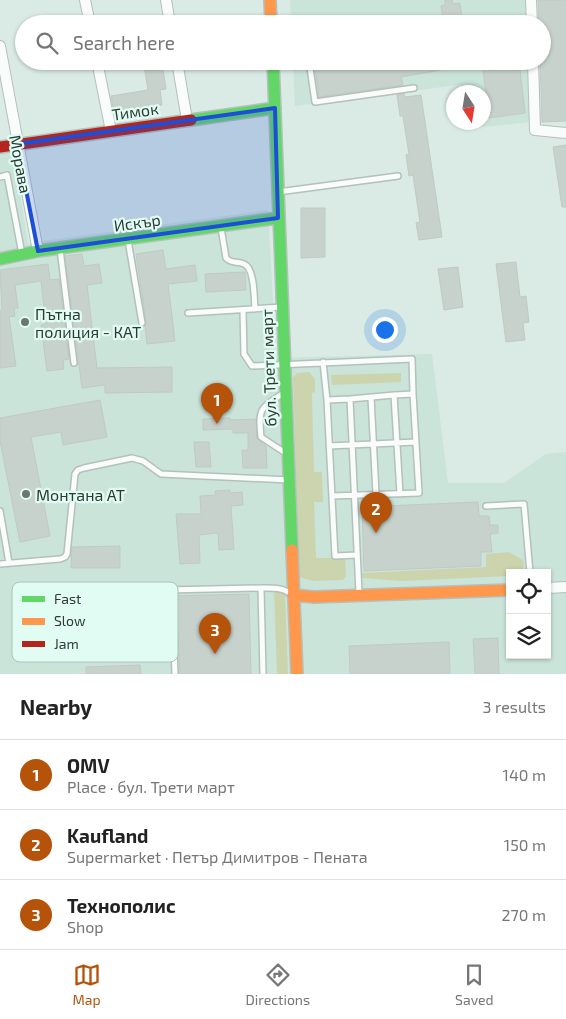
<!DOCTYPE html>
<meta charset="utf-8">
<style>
:root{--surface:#fff;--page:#f6f6f6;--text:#222;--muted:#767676;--line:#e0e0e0;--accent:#b45309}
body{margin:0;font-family:"Exo 2",sans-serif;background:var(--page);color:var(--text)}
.controls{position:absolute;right:15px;bottom:15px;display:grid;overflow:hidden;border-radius:0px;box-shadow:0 1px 4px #0004}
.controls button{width:45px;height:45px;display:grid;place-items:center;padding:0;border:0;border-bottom:1px solid var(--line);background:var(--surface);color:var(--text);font:25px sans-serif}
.compass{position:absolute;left:446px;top:85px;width:45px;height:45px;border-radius:50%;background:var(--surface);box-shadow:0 1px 4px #0004;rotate:168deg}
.you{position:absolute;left:384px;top:329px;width:18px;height:18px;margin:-12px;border:4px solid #fff;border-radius:50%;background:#1a73e8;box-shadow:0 0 0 8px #1a73e833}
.badge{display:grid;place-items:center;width:32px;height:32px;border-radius:50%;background:var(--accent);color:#fff;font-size:16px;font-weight:700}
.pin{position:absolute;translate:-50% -41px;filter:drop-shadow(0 1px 2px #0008)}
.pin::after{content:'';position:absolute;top:26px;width:18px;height:15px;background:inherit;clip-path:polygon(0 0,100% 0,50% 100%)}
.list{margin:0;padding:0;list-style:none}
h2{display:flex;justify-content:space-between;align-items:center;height:65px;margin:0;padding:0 20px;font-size:21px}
h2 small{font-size:16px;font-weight:400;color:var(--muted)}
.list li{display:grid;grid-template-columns:32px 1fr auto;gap:15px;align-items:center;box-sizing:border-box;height:70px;padding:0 20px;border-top:1px solid var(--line)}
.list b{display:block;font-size:19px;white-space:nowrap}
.list p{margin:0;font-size:16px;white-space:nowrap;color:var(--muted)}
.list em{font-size:16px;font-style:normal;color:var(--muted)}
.icon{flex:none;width:28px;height:28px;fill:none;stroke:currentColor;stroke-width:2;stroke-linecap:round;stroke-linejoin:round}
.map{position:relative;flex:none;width:566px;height:674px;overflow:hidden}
.search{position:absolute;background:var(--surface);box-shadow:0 1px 4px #0004;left:15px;right:15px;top:15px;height:55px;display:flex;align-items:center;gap:12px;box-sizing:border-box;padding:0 18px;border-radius:28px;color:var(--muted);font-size:19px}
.sheet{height:275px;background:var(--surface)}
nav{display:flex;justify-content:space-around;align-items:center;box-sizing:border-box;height:70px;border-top:1px solid var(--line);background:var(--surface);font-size:14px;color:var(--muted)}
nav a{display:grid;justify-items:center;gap:2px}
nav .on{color:var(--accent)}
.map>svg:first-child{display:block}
.built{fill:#cae4da;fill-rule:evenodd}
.green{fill:#ccd4ad}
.building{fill:#c8d2cc;stroke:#c0cac4}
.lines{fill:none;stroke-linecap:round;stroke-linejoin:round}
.lane-casing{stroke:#b4c0bb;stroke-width:8}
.street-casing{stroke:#b4c0bb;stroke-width:12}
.fast-casing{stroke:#b4c0bb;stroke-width:14}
.slow-casing{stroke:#b4c0bb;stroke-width:14}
.jam-casing{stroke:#b4c0bb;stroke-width:14}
.lane{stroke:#f9fcfb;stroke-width:5}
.street{stroke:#f9fcfb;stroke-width:10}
.fast{stroke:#63d668;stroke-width:11}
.slow{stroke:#ff974d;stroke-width:11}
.jam{stroke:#b3261e;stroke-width:11}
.marked{fill:#1d4ed8;fill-opacity:0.2;stroke:#1d4ed8;stroke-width:4;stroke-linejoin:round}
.poi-dot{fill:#6b7773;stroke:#e1fdf3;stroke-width:2}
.labels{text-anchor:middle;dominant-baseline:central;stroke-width:4.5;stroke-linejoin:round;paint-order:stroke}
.street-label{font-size:16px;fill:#2f3936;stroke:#e1fdf3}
.poi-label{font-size:16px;fill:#2f3936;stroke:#e1fdf3;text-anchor:start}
.key{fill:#e1fdf3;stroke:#acc2ba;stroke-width:1}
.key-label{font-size:14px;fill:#2f3936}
</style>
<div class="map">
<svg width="566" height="674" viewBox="0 0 566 674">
<rect width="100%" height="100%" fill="#daeae4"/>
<path class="built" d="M290,0H528V24H291Z
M293,61H529L531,122L473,128L472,123L484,122V92H467L466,84L295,106Z
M13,150L28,243L268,210L276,358L432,354L448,483H504L546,454L566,452V674H0V152ZM510,573H547V655H510Z"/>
<path class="green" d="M309,372L315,379V392L312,393L314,472H322L323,502H314L316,558H342L345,560L346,576L343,580L313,581L299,577L293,378L297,373Z
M401,373V382L332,385L331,375Z
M509,552L523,560L524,565L521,573H510V576L402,581L362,578V573L486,567V554Z
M274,589H279L285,594L288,674H277Z"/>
<path class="building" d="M445,0H452L453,4L460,3L463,24H444L441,6L445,5Z
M538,0H566V121L542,122L540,61H542V24H539Z
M314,61H439L441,70L401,77L403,85L319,97Z
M482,61H519L525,113L489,118Z
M162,62L166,89L160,90L162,105L114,113L111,96L148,90L144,65Z
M404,94L405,97L421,95L442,237L419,240L416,223L420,222L413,175L409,176L406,155L409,154L403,116H400L397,95Z
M566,145V207H562L553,147Z
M301,208H325V257L301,258Z
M163,250L166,269L195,265L197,281L168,284L175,341L147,344L145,326L146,322L136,254Z
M82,254L84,266L99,264L102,283L87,285L97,368L172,367V392L105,393V385L82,388L65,256Z
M516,262L520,297L526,296L529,322L523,323L525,340L506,342L496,264Z
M48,264L50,280L59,279L69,359L63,360L64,369L47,371L41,325L46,324L41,281L15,285L18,308H14L15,316L9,317L16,366L0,368V311L2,310L0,270Z
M458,267L463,307L444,310L438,269Z
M245,272L246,290L206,292L205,274Z
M100,400L107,437L63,445L61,432L31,437L50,536L20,542L0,441V418Z
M230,418V420L256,419L257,439L266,446L267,468H243L242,450H248V433H233V429L203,430V419Z
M194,442H209L211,467H196Z
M230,490V493L242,492L243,505L231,506L234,549L219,550L218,533L199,535L200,563L180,564L176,514H201L200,496L216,495L215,491Z
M478,502L479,516H489L490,525H498V533L490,534L492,552H481V566L364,571L362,507Z
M120,546V568H71L72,547Z
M249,594L251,674H180L178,634L172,633V596Z
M498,638L499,674H475L473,639Z
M449,642L450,674H350L349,646Z
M140,665L141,674H86V667Z"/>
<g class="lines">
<g class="lane-casing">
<path id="lane" d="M309,61L315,102L414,88
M0,177L7,175L22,254
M278,192L398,176
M221,228L226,258C231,264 237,261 244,264C255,268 254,299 255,309
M128,240L142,323
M60,249L74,363
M243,310L244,354L252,366L412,359L413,394
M188,313L282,307
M323,362L327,400
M285,392C260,409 258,407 261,437L287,454
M371,397L376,494
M350,399L394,395
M329,446L416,442
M332,496L419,493L413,394L394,395L400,494
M486,506L524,504L530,573
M0,511L9,563
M357,555L335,556L327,400L350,399L359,593
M0,564L60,559L65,557L67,554L75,474L78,470L84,468L132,458L143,461L161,474L289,480
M261,588C272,588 282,587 291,594
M175,674L174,648L168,634L167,590L261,588L263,674"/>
</g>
<g class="street-casing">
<path id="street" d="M85,0L90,24
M166,0L170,24
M531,0L532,24
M0,46L38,251
M97,61L111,131
M177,61L187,120
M533,61L535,130L566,133
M547,588L566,587"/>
</g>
<g class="fast-casing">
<path id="fast" d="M273,61L292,550
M191,120L275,108
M0,259L38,251L278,218"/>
</g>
<g class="slow-casing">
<path id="slow" d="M270,0L271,24
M292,550L297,674
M293,595L314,597L510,590"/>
</g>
<g class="jam-casing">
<path id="jam" d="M0,147L191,120"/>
</g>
<use href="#lane" class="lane"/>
<use href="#street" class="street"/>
<use href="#fast" class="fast"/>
<use href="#slow" class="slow"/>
<use href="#jam" class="jam"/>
</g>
<path class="marked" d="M275,108L278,218L38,251L17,144Z"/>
<g class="poi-dot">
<circle cx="25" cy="322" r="5"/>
<circle cx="26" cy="494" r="5"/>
</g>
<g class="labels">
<g class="street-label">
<text transform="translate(135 111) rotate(-8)">Тимок</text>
<text transform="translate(21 164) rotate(79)">Морава</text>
<text transform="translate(137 222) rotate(-8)">Искър</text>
<text transform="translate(268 368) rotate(-92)">бул. Трети март</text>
</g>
<g class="poi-label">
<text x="35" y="313">Пътна<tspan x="35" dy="18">полиция - КАТ</tspan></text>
<text x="36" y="494">Монтана АТ</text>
</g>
</g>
<rect x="12" y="582" width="166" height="80" rx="8" class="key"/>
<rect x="22" y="596" width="23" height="6" fill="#63d668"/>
<rect x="22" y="618" width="23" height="7" fill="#ff974d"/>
<rect x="22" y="641" width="23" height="6" fill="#b3261e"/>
<g class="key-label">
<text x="54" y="604">Fast</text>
<text x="54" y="626">Slow</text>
<text x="54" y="649">Jam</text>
</g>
</svg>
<div class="controls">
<button><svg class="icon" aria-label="locate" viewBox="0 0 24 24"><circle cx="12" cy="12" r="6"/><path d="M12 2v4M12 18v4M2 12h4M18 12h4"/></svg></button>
<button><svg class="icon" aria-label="layers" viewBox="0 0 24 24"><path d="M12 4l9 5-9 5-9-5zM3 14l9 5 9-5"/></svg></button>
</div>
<svg class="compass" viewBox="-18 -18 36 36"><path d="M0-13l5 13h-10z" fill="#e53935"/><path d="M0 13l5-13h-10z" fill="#767676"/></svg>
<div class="you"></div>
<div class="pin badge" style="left:217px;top:424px">1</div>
<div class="pin badge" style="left:376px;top:533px">2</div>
<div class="pin badge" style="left:215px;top:654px">3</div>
<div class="search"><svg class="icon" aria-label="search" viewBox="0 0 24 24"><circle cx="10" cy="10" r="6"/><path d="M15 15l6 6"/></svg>Search here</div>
</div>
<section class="sheet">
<h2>Nearby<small>3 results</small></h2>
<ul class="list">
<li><span class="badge">1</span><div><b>OMV</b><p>Place · бул. Трети март</p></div><em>140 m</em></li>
<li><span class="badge">2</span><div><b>Kaufland</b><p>Supermarket · Петър Димитров - Пената</p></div><em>150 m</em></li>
<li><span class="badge">3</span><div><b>Технополис</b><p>Shop</p></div><em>270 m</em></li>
</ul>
</section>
<nav>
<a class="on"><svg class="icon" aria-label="map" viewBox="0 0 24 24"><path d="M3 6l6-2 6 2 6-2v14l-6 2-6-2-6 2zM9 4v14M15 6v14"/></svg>Map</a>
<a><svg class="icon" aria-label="directions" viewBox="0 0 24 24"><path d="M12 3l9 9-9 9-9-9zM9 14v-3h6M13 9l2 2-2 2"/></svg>Directions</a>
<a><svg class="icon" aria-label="saved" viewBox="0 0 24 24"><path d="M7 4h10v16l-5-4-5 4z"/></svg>Saved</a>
</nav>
